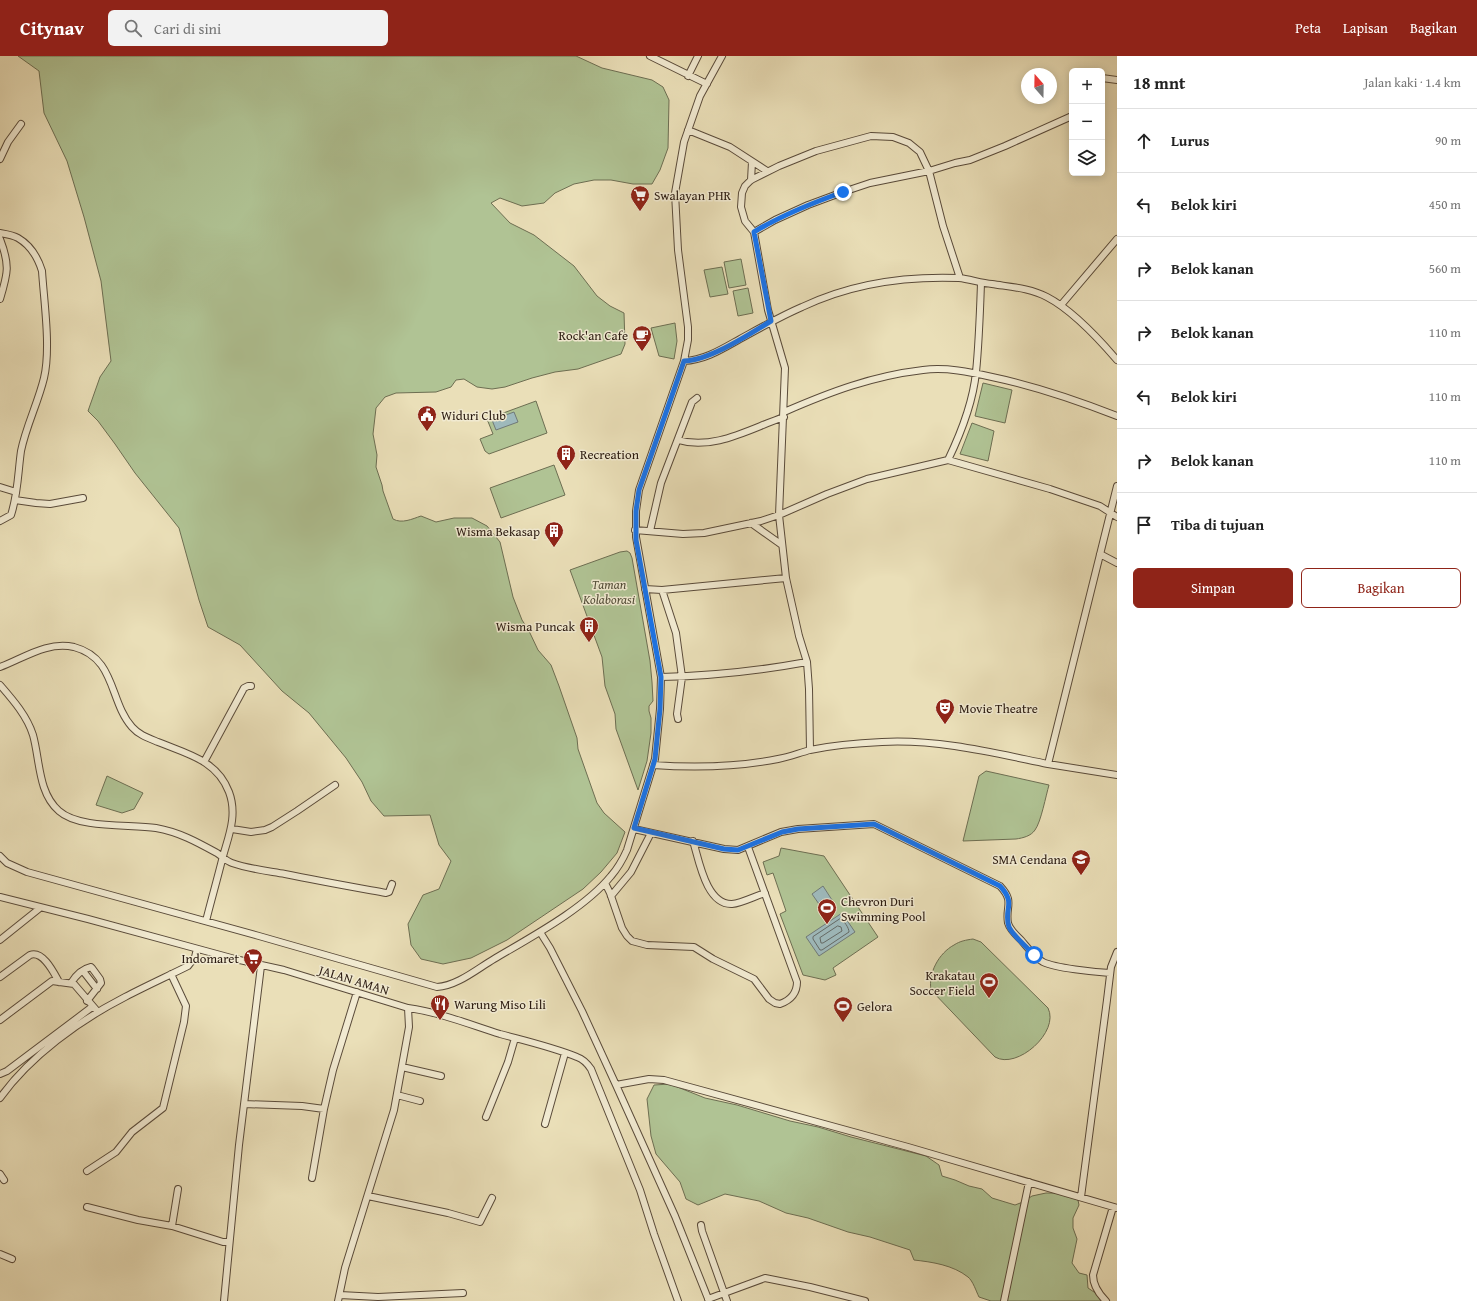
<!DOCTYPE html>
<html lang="id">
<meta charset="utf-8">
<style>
:root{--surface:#fff;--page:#f2f2f2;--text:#222;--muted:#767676;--line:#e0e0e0;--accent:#8f2418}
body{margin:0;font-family:"Gentium Book Plus",serif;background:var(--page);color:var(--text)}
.controls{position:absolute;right:12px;top:12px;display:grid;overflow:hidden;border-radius:6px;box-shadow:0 2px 10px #0003}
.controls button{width:36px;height:36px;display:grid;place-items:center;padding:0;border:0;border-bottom:1px solid var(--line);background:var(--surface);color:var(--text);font:20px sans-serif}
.compass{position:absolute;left:1021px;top:12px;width:36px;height:36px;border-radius:50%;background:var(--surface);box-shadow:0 2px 10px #0003;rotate:340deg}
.stop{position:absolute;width:12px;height:12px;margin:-9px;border:3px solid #1a73e8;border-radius:50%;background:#fff}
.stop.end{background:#1a73e8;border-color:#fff;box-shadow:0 1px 4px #0008}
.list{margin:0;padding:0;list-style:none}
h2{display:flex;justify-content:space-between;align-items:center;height:52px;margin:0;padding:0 16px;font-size:17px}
h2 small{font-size:13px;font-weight:400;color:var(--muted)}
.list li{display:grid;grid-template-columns:26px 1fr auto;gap:12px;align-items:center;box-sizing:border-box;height:64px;padding:0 16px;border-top:1px solid var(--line)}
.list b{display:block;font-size:15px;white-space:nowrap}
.list em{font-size:13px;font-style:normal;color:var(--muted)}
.actions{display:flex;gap:8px;padding:12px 16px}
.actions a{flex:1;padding:9px 0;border:1px solid var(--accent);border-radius:6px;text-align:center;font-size:14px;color:var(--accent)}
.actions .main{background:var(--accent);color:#fff}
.icon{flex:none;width:22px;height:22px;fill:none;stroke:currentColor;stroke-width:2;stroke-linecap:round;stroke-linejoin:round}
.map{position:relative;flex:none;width:1117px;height:1245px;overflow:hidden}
header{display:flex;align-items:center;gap:24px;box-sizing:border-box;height:56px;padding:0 20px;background:var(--accent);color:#fff}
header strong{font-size:19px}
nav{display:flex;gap:22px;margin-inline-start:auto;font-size:14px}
.search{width:280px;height:36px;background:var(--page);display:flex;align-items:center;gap:10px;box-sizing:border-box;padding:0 14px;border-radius:6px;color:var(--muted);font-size:15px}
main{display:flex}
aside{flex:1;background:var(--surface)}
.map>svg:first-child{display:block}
.green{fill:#b0c394;stroke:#6d6e52}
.water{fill:#9eb9bb;stroke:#707977}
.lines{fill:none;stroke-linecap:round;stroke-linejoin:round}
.shore{stroke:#646a66;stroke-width:1}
.minor-casing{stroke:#5a4b3a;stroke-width:8}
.minor{stroke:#f1ead1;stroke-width:6}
.route{stroke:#1a73e8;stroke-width:5}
.labels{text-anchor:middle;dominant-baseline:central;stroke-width:3;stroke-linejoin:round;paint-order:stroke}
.poi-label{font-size:13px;fill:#2a1a10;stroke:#f1ead1;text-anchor:start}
.park-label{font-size:13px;font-style:italic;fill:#524d38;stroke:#f1ead1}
.street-label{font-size:13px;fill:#2a1a10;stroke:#f1ead1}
</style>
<header>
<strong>Citynav</strong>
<div class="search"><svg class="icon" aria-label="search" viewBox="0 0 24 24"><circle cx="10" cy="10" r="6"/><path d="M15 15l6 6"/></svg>Cari di sini</div>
<nav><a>Peta</a><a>Lapisan</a><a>Bagikan</a></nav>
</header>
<main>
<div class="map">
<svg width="1117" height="1245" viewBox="0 0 1117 1245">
<rect width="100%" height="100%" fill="#eadfb8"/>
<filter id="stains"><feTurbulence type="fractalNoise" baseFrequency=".005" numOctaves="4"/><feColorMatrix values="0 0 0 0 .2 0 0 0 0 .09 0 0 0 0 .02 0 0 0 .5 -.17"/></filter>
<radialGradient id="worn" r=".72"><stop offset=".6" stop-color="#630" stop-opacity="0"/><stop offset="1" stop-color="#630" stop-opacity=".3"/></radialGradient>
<path class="green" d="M18,0H576L602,12L652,24L663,31L669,44L668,92L660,114L652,128H633L611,124H594L574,128L555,137L544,147L522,150L500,142L491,147L510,167L534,179L574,210L597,240L610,250L624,257L625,288L621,298L578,313L555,316L532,322L505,331L492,333L477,331L464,323L456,324L451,331L436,336L396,337L385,341L376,352L373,378L377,399L376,411L382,429L383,435L393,463C402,468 412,463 421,460L436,466L454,462H472L487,470L500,486L513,541L522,564L529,575L538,594L551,609L559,630L577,682L578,693L597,747L604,757L625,776L617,797L601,816L583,833L507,884L471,902L443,908L421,903L411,889L408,868L423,839L439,833L451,805L439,789L430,759L384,760L371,745L362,726L346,702L309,657L282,635L240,589L208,571L199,544L179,472L135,417L115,388L98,365L88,355L100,321L111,305L101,225L84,161L67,105L44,57L39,15Z
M741,203L746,229L729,232L724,206Z
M722,211L728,238L710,241L704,214Z
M748,232L753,257L738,260L733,235Z
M675,267L677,285L674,303L659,300L651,272Z
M983,327L1012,334L1005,367L975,360Z
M536,345L547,377L489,398L485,395L480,383L493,378L487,363Z
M972,367L994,375L988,405L960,398Z
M554,409L565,439L501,462L490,432Z
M627,495L630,497L632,502L650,605L652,626L653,645L649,650V655L651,662V677L647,705L638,734L616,673L615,658L605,630L602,601L570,514L620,496Z
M986,715L1049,729C1046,739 1041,766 1035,774C1031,780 1023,782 1016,783L963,785L979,720Z
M107,720L143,737L134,753L122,757L96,749Z
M781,792L824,800L878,881L833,912L836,919L825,924L803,919L780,858L786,855L773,817L767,819L763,806L779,800Z
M973,883L981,886L1048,952C1060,976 1017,1014 995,1001L931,934C928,917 939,897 954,889C960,885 966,884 973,883Z
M670,1028L705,1042L737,1049L790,1065L818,1071L851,1081L926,1100L939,1109L942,1120L955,1124L969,1130L982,1133L992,1142L1015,1149L1023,1146L1032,1140L1046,1137H1059L1078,1144L1079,1149L1073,1162V1172L1077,1183L1072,1207L1079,1217L1087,1219L1088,1232L1100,1240L1103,1245H991L979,1241C976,1235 973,1225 968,1221C953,1209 932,1206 914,1204L910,1194L870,1181L848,1176L808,1162L786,1157L759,1145L725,1138L698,1149L686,1143L680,1126L656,1098L651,1080L647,1043L654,1029Z"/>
<path class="water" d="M514,356L518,366L496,374L492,364Z
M823,830L832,844L821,851L812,838Z
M842,857L855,876L819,900L806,881Z"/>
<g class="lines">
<path class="shore" d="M840,863C844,864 849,872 849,876L822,894H820L813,883V881Z
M838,870L841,871L842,875L823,887H821L820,882Z"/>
<g class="minor-casing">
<path id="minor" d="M650,0L707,28
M688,20L698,0
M1102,22L1117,24
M688,74L730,91L767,115
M0,103L8,86L21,68
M751,124L752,106
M754,176L775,164L808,149L843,136L870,127L929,115L955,107L970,104L1005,90L1072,60
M0,177C6,178 13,179 18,182C30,189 38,202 42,215C44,246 51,292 44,322C38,347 26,370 21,395C18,416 18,438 11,459L0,465
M0,183C10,209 8,217 0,243
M1061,249L1117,183
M684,305C705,304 722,293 740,283C760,272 781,260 802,251C850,228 906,220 959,222C969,223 981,227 992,228C1011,231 1030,232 1047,241C1072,254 1099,283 1117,304
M784,356C830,336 872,320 923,314C946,311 970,316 992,321C1035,330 1076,344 1117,360
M678,384C714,395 751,372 784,361
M948,404C961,377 973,347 976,316C979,287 980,256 981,227
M1117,430L1048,708L1117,719
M0,431L16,436
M15,444L36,447L50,448L83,442
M751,467L782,489
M635,474L683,478L704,477L761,465L779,459L827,438L867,423L948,404L1050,433L1100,450L1117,461
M650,475L661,427L692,346L697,342
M1100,498L1117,507
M645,533L662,534L786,522
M662,534L676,577L682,621L677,658L678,663
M0,611C24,602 47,585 74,591C116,602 109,645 132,671C139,679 148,682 158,686C187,698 217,704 229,736C238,760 228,781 222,804C217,824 211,845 206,865
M661,621C710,620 758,615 807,606
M0,629C13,644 27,660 33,679C40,704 38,737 59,755C79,773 130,768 156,772C179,776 197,786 217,797C222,800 226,805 232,807C249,813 268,815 285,818C319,825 353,831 386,837L389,836L392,828
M810,694L809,633L807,606L799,580L786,522L779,459L785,312L768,254L754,176L745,165L741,151L742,137L745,130L751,124L779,110L816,95L871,80L893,81L909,87L920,96L929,115L943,170L960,222
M204,706L244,632L248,630H251
M653,709C694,712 737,711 778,703C789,701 799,697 810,694C834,689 858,687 882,686C938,683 994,697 1048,708
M232,773L251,776L265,774L272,771L297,755L335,729
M634,773L724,793L738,794L781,776L798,773L874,768L1000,830C1015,846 1005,850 1008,867C1010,874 1016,879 1021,884C1027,891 1034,901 1043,906C1055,912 1094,916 1110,917
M693,785C699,804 706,849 732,848C742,847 755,840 765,837
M0,800L7,807L27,816L259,880L437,931C457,930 477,913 494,903C531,881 584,853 611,820C618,812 623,803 627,794L655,703L660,653L661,621L636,481V455L639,434L684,305L688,284V271L678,194L675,137L684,86L700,40L722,0
M605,827L610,837L622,872L627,880L632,885L647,889L694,891L713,903L754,923L769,943L775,947L780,948C791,944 797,937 797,926L748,791
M611,840L631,816L651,777
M0,841L88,863L235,903L284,914L408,952C439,956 471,969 500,978C526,985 552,991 577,1001C583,1003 587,1007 591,1013L640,1134L654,1178L678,1245
M540,876L550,892L582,955L616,1029L675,1160L709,1245
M0,884L40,852
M83,915L97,933
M0,921L30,899C43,894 54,917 59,926
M71,927C76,919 82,913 91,911L92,912L100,923L101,927L87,945
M0,964L52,925L74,928L98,956
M402,1011L441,1020
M0,1018L7,1015L92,951
M616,1029L649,1023L664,1024L908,1091L1117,1152
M397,1039L420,1045
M0,1042C30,1000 80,964 125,941C146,930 168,920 188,910L195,901L197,893
M244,1048L302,1050L324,1053
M486,1061L508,1006L515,982
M545,1068L565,997
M87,1115L116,1096L132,1076L163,1052L184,966L186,950L171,918
M0,1118L4,1124
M312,1122L324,1053L333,1014L357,936
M368,1140L448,1157L480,1166L492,1142
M1081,1141L1107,944L1111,911L1117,896
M87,1151L138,1164L172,1170L223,1186H229
M701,1169L702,1175L727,1245
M172,1170L178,1133
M0,1198L12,1203
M340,1239L378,1241L463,1237
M708,1243L765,1222L810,1231L865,1245
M224,1245L239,1089L261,910
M338,1245L345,1212L394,1054L409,971L408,952
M1004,1245L1029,1126
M1106,1245C1099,1238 1093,1230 1093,1219L1113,1151"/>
</g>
<use href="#minor" class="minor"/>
</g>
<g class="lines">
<path class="route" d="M843,136C812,147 782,159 754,176L771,265C748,279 710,304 684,305L639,434L636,455V484L661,621L660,653L655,703L634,772L724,793L738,794L782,776L798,773L874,768L1000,830C1017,848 1003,853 1009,871C1013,880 1027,891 1034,899"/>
</g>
<defs>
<g id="supermarket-pin" transform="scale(1)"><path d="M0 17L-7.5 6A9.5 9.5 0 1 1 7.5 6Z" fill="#8f2418" stroke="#f1ead1"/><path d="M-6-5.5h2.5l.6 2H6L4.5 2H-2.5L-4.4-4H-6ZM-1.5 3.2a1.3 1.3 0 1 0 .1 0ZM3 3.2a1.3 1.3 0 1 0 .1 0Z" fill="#fff"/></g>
<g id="cafe-pin" transform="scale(1)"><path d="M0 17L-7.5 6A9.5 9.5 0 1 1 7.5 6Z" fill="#8f2418" stroke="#f1ead1"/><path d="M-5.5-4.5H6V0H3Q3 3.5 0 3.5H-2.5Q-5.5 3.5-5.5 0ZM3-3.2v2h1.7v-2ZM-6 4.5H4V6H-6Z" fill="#fff"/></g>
<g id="civic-pin" transform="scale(1)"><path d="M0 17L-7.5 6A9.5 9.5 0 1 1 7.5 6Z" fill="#8f2418" stroke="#f1ead1"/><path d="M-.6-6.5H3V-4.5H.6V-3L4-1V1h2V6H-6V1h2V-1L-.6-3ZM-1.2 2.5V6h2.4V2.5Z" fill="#fff"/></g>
<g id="building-pin" transform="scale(1)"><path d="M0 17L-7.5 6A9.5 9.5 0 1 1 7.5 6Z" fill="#8f2418" stroke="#f1ead1"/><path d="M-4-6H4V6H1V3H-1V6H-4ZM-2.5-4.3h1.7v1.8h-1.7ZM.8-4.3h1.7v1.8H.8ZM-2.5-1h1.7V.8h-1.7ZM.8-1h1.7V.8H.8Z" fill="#fff"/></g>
<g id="theatre-pin" transform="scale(1)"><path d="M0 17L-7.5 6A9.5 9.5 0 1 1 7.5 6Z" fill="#8f2418" stroke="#f1ead1"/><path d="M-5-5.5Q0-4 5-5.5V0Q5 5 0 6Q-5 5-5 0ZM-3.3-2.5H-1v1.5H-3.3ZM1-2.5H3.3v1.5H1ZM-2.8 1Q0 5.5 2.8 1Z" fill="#fff"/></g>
<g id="school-pin" transform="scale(1)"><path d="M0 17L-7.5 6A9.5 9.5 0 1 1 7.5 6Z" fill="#8f2418" stroke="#f1ead1"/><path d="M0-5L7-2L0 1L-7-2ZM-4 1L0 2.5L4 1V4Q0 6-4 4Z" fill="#fff"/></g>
<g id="stadium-pin" transform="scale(1)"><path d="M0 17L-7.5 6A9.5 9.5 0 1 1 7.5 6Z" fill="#8f2418" stroke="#f1ead1"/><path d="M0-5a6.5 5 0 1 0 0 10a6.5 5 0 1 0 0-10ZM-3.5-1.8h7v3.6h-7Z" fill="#fff"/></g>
<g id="restaurant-pin" transform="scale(1)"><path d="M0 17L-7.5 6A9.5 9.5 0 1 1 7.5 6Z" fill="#8f2418" stroke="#f1ead1"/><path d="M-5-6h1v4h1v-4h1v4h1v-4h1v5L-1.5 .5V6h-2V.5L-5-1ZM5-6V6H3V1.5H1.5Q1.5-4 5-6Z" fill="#fff"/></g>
</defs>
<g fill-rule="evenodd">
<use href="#supermarket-pin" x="640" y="139"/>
<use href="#cafe-pin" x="642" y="279"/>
<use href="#civic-pin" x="427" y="359"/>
<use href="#building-pin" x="566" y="398"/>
<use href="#building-pin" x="554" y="475"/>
<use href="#building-pin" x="589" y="570"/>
<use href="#theatre-pin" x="945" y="652"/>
<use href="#school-pin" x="1081" y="803"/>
<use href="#stadium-pin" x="827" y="852"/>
<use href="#supermarket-pin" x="253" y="902"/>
<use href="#stadium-pin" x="989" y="926"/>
<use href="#restaurant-pin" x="440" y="948"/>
<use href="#stadium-pin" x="843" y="950"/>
</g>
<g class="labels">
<g class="poi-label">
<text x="654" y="139">Swalayan PHR</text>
<text x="628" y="279" text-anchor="end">Rock'an Cafe</text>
<text x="441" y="359">Widuri Club</text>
<text x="580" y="398">Recreation</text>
<text x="540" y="475" text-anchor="end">Wisma Bekasap</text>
<text x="575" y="570" text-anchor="end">Wisma Puncak</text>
<text x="959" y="652">Movie Theatre</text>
<text x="1067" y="803" text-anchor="end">SMA Cendana</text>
<text x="841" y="845">Chevron Duri<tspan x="841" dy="15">Swimming Pool</tspan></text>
<text x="239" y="902" text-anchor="end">Indomaret</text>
<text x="975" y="919" text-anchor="end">Krakatau<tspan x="975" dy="15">Soccer Field</tspan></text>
<text x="454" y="948">Warung Miso Lili</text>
<text x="857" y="950">Gelora</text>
</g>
<g class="park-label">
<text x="609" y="528">Taman<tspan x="609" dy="15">Kolaborasi</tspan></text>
</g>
<g class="street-label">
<text transform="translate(354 924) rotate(17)">JALAN AMAN</text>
</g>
</g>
<rect width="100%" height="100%" filter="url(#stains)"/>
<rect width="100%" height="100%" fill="url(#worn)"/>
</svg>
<div class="controls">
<button>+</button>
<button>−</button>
<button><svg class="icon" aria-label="layers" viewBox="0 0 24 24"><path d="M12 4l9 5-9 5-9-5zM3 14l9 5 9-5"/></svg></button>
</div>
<svg class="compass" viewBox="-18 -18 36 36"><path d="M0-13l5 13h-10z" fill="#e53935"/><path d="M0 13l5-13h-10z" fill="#767676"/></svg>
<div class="stop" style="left:1034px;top:899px"></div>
<div class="stop end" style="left:843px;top:136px"></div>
</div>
<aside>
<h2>18 mnt<small>Jalan kaki · 1.4 km</small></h2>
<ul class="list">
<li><svg class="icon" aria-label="ahead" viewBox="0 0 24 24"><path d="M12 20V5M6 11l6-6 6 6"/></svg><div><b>Lurus</b></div><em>90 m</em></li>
<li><svg class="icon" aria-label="left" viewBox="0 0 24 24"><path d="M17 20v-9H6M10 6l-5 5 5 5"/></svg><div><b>Belok kiri</b></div><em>450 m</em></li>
<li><svg class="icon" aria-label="right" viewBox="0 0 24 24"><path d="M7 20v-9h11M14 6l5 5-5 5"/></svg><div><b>Belok kanan</b></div><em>560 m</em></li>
<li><svg class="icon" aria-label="right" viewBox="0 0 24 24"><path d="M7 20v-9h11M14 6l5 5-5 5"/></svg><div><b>Belok kanan</b></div><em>110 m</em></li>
<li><svg class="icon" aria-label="left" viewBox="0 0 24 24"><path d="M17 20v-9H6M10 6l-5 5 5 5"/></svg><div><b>Belok kiri</b></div><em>110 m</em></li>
<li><svg class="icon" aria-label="right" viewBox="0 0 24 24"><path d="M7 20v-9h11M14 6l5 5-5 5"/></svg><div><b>Belok kanan</b></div><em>110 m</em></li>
<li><svg class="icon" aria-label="arrive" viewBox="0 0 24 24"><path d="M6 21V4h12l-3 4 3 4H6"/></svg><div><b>Tiba di tujuan</b></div></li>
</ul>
<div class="actions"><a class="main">Simpan</a><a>Bagikan</a></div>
</aside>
</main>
